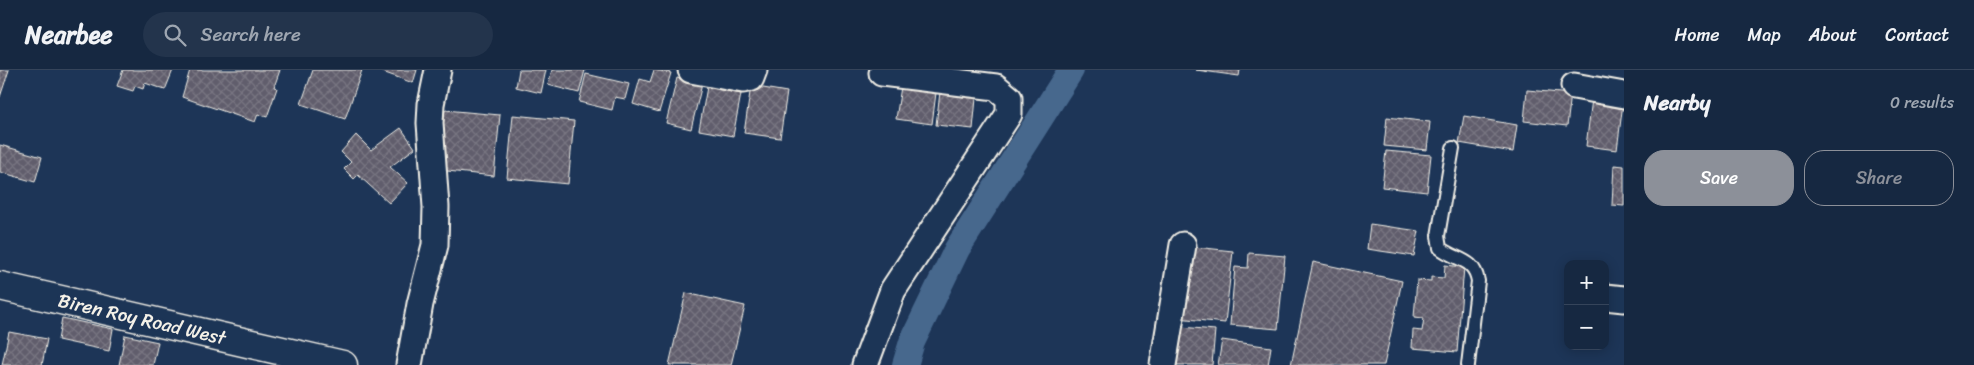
<!DOCTYPE html>
<meta charset="utf-8">
<style>
:root{--surface:#162841;--page:#23344c;--text:#f1f3f6;--muted:#9ea6b1;--line:#35445a;--accent:#8c9099}
body{margin:0;font-family:Sriracha,sans-serif;background:var(--page);color:var(--text)}
.controls{position:absolute;right:15px;bottom:15px;display:grid;overflow:hidden;border-radius:10px;box-shadow:0 2px 12px #0003}
.controls button{width:45px;height:45px;display:grid;place-items:center;padding:0;border:0;border-bottom:1px solid var(--line);background:var(--surface);color:var(--text);font:25px sans-serif}
.list{margin:0;padding:0;list-style:none}
h2{display:flex;justify-content:space-between;align-items:center;height:65px;margin:0;padding:0 20px;font-size:21px}
h2 small{font-size:16px;font-weight:400;color:var(--muted)}
.actions{display:flex;gap:10px;padding:15px 20px}
.actions a{flex:1;padding:11px 0;border:1px solid var(--accent);border-radius:20px;text-align:center;font-size:18px;color:var(--accent)}
.actions .main{background:var(--accent);color:#fff}
.icon{flex:none;width:28px;height:28px;fill:none;stroke:currentColor;stroke-width:2;stroke-linecap:round;stroke-linejoin:round}
.map{position:relative;flex:none;width:1624px;height:295px;overflow:hidden}
header{display:flex;align-items:center;gap:30px;box-sizing:border-box;height:70px;padding:0 25px;background:var(--surface);border-bottom:1px solid var(--line)}
header strong{font-size:24px}
nav{display:flex;gap:28px;margin-inline-start:auto;font-size:18px}
.search{width:350px;height:45px;background:var(--page);display:flex;align-items:center;gap:12px;box-sizing:border-box;padding:0 18px;border-radius:28px;color:var(--muted);font-size:19px}
main{display:flex}
aside{flex:1;background:var(--surface)}
.map>svg:first-child{display:block}
.lines{fill:none;stroke-linecap:round;stroke-linejoin:round}
.canal{stroke:#47688d;stroke-width:26}
.building{fill:url(#building-cross-hatch);stroke:#f4f1e8}
.lane-casing{stroke:#f4f1e8;stroke-width:16}
.street-casing{stroke:#f4f1e8;stroke-width:29}
.secondary-casing{stroke:#f4f1e8;stroke-width:31}
.lane{stroke:#1d3557;stroke-width:12}
.street{stroke:#1d3557;stroke-width:25}
.secondary{stroke:#1d3557;stroke-width:28}
.labels{text-anchor:middle;dominant-baseline:central;stroke-width:4.5;stroke-linejoin:round;paint-order:stroke}
.street-label{font-size:19px;fill:#f4f1e8;stroke:#1d3557}
</style>
<header>
<strong>Nearbee</strong>
<div class="search"><svg class="icon" aria-label="search" viewBox="0 0 24 24"><circle cx="10" cy="10" r="6"/><path d="M15 15l6 6"/></svg>Search here</div>
<nav><a>Home</a><a>Map</a><a>About</a><a>Contact</a></nav>
</header>
<main>
<div class="map">
<svg width="1624" height="295" viewBox="0 0 1624 295">
<defs>
<pattern id="building-cross-hatch" width="8" height="8" patternUnits="userSpaceOnUse" patternTransform="scale(1.25)"><rect width="8" height="8" fill="#615d6c"/><path d="M0 0l8 8M0 8l8-8" fill="none" stroke="#787581"/></pattern>
</defs>
<rect width="100%" height="100%" fill="#1d3557"/>
<filter id="ink" filterUnits="userSpaceOnUse"><feTurbulence type="fractalNoise" baseFrequency=".02" numOctaves="2"/><feDisplacementMap in="SourceGraphic" scale="10" xChannelSelector="R" yChannelSelector="G"/><feConvolveMatrix kernelMatrix="1 2 1 2 8 2 1 2 1" color-interpolation-filters="sRGB"/></filter>
<g filter="url(#ink)">
<g class="lines">
<path class="canal" d="M905,295L912,272L957,179L1071,0"/>
</g>
<path class="building" d="M0,0H9L0,27Z
M123,0H173L165,20L145,13L143,19L135,16L133,21L117,16Z
M190,0H280L274,17L277,18L267,47L258,44L255,52L182,27Z
M313,0H362L345,49L301,34Z
M377,0H417L413,13Z
M519,0H546L541,23L516,17Z
M552,0H585L579,23L548,15Z
M654,0L671,3L659,42L633,34L640,9L650,12Z
M1196,0H1240L1239,6Z
M586,4L629,14L625,29L615,27L612,40L579,32Z
M677,8L702,14L691,59L666,53Z
M902,10L937,15L932,54L896,49Z
M941,14L977,18L973,59L936,55Z
M751,16L787,22L780,68L744,63Z
M707,17L741,24L733,66L699,60Z
M1527,20L1571,24L1567,56L1524,51Z
M1592,29L1623,33L1617,80L1586,76Z
M445,40L500,45L494,106L438,100Z
M513,45L574,51L568,114L507,108Z
M1464,46L1517,55L1513,82L1459,73Z
M1387,47L1430,52L1427,80L1384,76Z
M401,58L415,78L390,97L408,113L389,133L358,105L354,109L344,99L351,92L341,82L356,65L371,80Z
M0,75L42,87L35,112L0,102Z
M1386,81L1431,85L1427,122L1382,117Z
M1614,95L1624,96V136L1612,135Z
M1370,154L1419,161L1414,186L1367,179Z
M1185,176L1233,181L1225,253L1178,248Z
M1249,183L1285,186L1278,259L1230,255L1235,197L1248,198Z
M1313,192L1402,211L1384,295H1291Z
M1445,195L1464,197L1457,282L1412,278L1413,260L1422,261L1424,248L1414,247L1417,210L1431,211V207L1444,208Z
M686,223L745,236L731,295H669Z
M62,248L113,259L109,281L58,270Z
M1170,256L1215,260L1212,295H1167Z
M9,262L47,269L42,295H2Z
M125,265L158,272L153,295H119Z
M1222,270L1271,277L1268,295H1218Z"/>
<g class="lines">
<g class="lane-casing">
<path id="lane" d="M1453,78L1438,166L1440,178C1457,191 1474,188 1478,211L1468,295"/>
</g>
<g class="street-casing">
<path id="street" d="M691,0L743,10L751,8L754,0
M1574,16L1624,25
M1605,227L1624,229
M409,295L420,234L435,175L436,137L430,53L431,34L438,0
M865,295L893,220L1009,44V28L996,17L882,3
M1163,295L1183,175"/>
</g>
<g class="secondary-casing">
<path id="secondary" d="M0,216L343,295"/>
</g>
<use href="#lane" class="lane"/>
<use href="#street" class="street"/>
<use href="#secondary" class="secondary"/>
</g>
</g>
<g class="labels">
<g class="street-label">
<text transform="translate(142 249) rotate(13)">Biren Roy Road West</text>
</g>
</g>
</svg>
<div class="controls">
<button>+</button>
<button>−</button>
</div>
</div>
<aside>
<h2>Nearby<small>0 results</small></h2>
<ul class="list">
</ul>
<div class="actions"><a class="main">Save</a><a>Share</a></div>
</aside>
</main>
